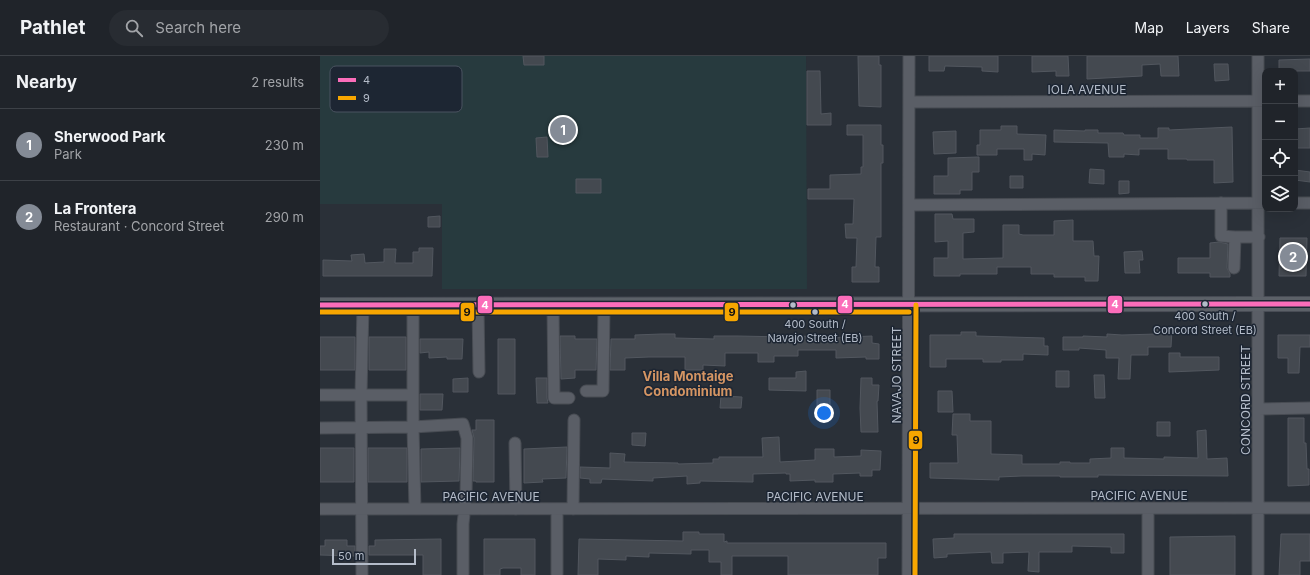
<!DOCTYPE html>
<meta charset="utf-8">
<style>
:root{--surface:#20242a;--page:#282c32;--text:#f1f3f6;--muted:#a2a4a8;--line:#3d4147;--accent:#848b96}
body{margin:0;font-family:Inter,sans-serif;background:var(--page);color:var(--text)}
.controls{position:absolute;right:12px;top:12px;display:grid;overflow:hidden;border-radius:8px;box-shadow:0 4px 16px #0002}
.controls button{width:36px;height:36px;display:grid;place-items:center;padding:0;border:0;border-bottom:1px solid var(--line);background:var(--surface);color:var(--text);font:20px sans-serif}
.scale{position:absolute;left:12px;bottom:10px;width:84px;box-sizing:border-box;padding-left:4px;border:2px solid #b4bcc9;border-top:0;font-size:11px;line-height:14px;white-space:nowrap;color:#b4bcc9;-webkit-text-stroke:3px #1d2633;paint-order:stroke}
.you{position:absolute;left:504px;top:357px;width:14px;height:14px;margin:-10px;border:3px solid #fff;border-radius:50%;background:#1a73e8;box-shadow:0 0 0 6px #1a73e833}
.badge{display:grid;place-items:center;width:26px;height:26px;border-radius:50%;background:var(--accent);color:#fff;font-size:13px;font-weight:700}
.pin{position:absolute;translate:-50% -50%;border:2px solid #fff;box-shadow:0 1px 4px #0006}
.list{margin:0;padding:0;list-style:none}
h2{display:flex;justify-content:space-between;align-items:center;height:52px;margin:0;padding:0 16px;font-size:17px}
h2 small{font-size:13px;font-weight:400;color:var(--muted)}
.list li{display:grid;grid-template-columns:26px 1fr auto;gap:12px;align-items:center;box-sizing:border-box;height:72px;padding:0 16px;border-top:1px solid var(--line)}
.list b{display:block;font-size:15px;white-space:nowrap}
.list p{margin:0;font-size:13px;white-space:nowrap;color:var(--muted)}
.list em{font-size:13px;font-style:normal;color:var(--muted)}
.icon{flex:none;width:22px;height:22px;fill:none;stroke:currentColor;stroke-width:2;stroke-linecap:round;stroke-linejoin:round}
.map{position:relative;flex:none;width:990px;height:519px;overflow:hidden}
header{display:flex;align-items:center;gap:24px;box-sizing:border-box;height:56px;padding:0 20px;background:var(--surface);border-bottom:1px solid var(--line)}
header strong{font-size:19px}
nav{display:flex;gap:22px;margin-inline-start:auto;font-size:14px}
.search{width:280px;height:36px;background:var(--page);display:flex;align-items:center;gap:10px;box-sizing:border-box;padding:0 14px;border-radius:22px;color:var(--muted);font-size:15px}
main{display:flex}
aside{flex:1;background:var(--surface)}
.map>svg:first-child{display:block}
.green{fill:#273a3e}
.building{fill:#444950;stroke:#52575f}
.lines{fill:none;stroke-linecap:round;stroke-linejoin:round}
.minor-casing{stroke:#484c53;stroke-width:13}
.major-casing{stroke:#484c55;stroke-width:16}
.minor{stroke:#5a5e66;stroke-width:11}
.major{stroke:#5c6168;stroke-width:14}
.bus-1-casing{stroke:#1d2633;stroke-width:8}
.bus-2-casing{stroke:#1d2633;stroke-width:8}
.bus-1{stroke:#fb6dba;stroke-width:5}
.bus-2{stroke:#f7a600;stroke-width:5}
.bus-dot{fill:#b4bcc9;stroke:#1d2633;stroke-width:1.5}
.labels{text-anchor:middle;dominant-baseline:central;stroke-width:3;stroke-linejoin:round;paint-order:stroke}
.bus-label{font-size:11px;fill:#b4bcc9;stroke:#1d2633}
.street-label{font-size:12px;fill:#b4bcc9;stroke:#1d2633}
.neighbourhood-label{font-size:13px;font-weight:bold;fill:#d59563;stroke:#1d2633}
.key{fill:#1d2633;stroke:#4a5360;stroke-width:1}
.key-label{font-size:11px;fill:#b4bcc9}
.line-badge{stroke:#1d2633;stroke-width:1.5}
.badge-label{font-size:11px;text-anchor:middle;font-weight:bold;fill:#fff}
.pale-badge-label{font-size:11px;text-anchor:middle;font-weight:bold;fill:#111}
</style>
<header>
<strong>Pathlet</strong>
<div class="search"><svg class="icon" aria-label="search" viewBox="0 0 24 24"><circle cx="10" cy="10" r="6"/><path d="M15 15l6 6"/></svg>Search here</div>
<nav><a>Map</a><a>Layers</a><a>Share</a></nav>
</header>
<main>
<aside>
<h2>Nearby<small>2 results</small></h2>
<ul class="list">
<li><span class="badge">1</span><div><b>Sherwood Park</b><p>Park</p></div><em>230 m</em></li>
<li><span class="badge">2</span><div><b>La Frontera</b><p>Restaurant · Concord Street</p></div><em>290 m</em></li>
</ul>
</aside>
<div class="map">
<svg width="990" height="519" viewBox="0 0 990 519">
<rect width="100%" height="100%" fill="#2a3038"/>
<path class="green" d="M0,0H486L487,233H122V148H0Z"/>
<path class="building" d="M203,0H224V9H204Z
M538,0H559V9H561V51L539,50Z
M609,0H678V16L662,15V11L625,10L624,15H609Z
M712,0H748L749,20H736V15L712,16Z
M767,0H858L859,20H841L840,8L822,9V20L767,23Z
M990,3V15H959V4Z
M894,8H908L909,24L895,25Z
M487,15H500L501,58L511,57V69H487Z
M527,69H561V89H563V107H561V181H556L555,211H559V226H532V211H536L537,182H526L525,168H533L534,143H488V133H510V119L541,118V111H543V79H527Z
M681,70H697V78L726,79L725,99L712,98V104H704V93H677V99H657V89H660V74H681Z
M912,71L913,126L894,127V104H867V103H848V93H819V99L804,98V101H789L788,87L734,86V74L765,75V74H778V77H803L804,79H820V82H838V72H849V74Z
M990,72V92H975V73Z
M636,75V97L614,98L613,76Z
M227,81L228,101H217L216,82Z
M659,101V116H652V134H640V138H614V120H628V102Z
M770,113L784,114V128L769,127Z
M975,114L990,116V126L975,124Z
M690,120H703V132H690Z
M256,123H281V137H256Z
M799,125H809V137L799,138Z
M615,158H632L633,163H654V176L643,177V203L683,202V169H699V178L703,179H734V165L753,164V185H773L774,200H779L778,225H765V221H734V218H711V211H677V218H640V220H614V202H628V185L615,186Z
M120,160V171H108V161Z
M960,182H987L986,220H959Z
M899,186L908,188L907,212L910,218V221H890V217H858V202H890V187Z
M99,192H113L112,220H3V204L32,205L31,199L44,198L45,207L64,206V193H76L75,207H93V196H99Z
M822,195L823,204H819L820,217H805L804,196Z
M837,273H852L851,291H828V299H811L810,323H798L799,302H786V294L759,292V294H743V281H763V280L787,281V278L802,279L837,278Z
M641,276H656V280L724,282V290H728V299L703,298V304H681V306H663V303H626V311H610V279H641Z
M341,278H355V282L394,283V280H418L465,281V280H478L506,281V282L552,280V287L559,288V303H546V301L516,302V294H478V300H454V306H438V297H405V310L383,309V314H365V301H329L305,302V314H290L291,283H315V279Z
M958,279H990V291H980L979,317H968V302H958Z
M240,280H255V283H277L276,314H255V322L241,323Z
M0,281H35V314H0Z
M49,281H86V314H49Z
M100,283H143L142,303H127V301L109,302V296L100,297Z
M178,283H195V338H178Z
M849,297H860V301H899V314L849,316Z
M486,315V335L449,334V322H476V316Z
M736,315H749V331H736Z
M774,319H784L785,342H775Z
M148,322V336H133V323Z
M216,322H227V342L228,347H217Z
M541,322H552V329H559L558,345H557L558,376H541L540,352Z
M497,334H510V350H497Z
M618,335H632L633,356H618Z
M100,338H123L122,354H100Z
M401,340L422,341L421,352H400Z
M633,358H650V365H671V398L702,399V408H740V406H750V407H770V403L791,402V392H804V402L844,403V401L878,402L877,375L886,374L887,403L907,402L908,420L778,419V421H740V420H702L679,421V424L610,422V407H638L637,379H632Z
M968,362H984V387H986L987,413H989V429L968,430Z
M156,364H174V426H156V425H153L154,382L152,374H156Z
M837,366H850V380H837Z
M312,377H326L325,390L312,389Z
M459,381L460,406L495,404V393H514V401L541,400V394L561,395L560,414H552V420H540V417L513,418V426H495V424L470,425V418H466V417L433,418V426L380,425V427L367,428V420L333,422V425L282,423L281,427H270V423L260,422V411L290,412V397L305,398L304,406L358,407V408L393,407V403H399V401H443L442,382Z
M247,391L246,422L222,423L223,426L204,427V393Z
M0,392H34V426H0Z
M48,392H87V426H48Z
M140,392L139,425L101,426V393Z
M363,476H379V478H404V486L407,485V487H566V502H558V519H468V500H412V519H401V506H389V494H371V498L329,497V501L306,500V504L278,503V519H258L259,483L363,485Z
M634,478H804V497H791V491L752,490V496H719V516L708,515L709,496L683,497V507H672L671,496L627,498V501L614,502L613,483L634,482Z
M961,478H990V505H980V519H959Z
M915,480V519H850V481Z
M121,483V519H103V499H49V490H55V484Z
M164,483H215V519H201V512H183L180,513V519H164Z
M5,484H27V490H35V500L0,499V490H5Z"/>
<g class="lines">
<g class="minor-casing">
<path id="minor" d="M938,0V519
M975,45H990
M589,46L944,45
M901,147V180L915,181
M975,147H990
M589,149L944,147
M914,212L915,181H939
M93,249V371L95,453
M158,249L159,316
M233,249L234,342H249
M266,335H283L284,249
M0,339H93
M938,353L990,352
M0,372L93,371L143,368L147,382L146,440L143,468V518
M195,387L196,453
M0,453L990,452
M253,453L254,364
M237,518V453
M42,519L41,339L43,249
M588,519L589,0
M828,519V452"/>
</g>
<g class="major-casing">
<path id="major" d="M0,249L990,248"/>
</g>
<use href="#minor" class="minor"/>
<use href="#major" class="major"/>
<g class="bus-1-casing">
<path id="bus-1" d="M0,249L990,248"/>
</g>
<g class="bus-2-casing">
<path id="bus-2" d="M0,256H589
M595,519L596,249"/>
</g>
<use href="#bus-1" class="bus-1"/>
<use href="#bus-2" class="bus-2"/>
</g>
<g class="bus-dot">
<circle cx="885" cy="248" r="3.5"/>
<circle cx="473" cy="249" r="3.5"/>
<circle cx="495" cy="256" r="3.5"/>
</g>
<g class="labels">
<g class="bus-label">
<text x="885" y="260">400 South /<tspan x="885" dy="14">Concord Street (EB)</tspan></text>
<text x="495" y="268">400 South /<tspan x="495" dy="14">Navajo Street (EB)</tspan></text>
</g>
<g class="street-label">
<text x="767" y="33">IOLA AVENUE</text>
<text transform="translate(576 319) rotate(-90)">NAVAJO STREET</text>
<text transform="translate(925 344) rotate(-90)">CONCORD STREET</text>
<text x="819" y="439">PACIFIC AVENUE</text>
<text x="171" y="440">PACIFIC AVENUE</text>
<text x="495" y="440">PACIFIC AVENUE</text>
</g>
<g class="neighbourhood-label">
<text x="368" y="320">Villa Montaige<tspan x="368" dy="15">Condominium</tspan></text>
</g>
</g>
<rect x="10" y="10" width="132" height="46" rx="6" class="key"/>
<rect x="18" y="22" width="18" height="4" fill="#fb6dba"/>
<rect x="18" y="40" width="18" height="4" fill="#f7a600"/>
<g class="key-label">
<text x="43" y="28">4</text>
<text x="43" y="46">9</text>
</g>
<g class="line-badge">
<rect x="787" y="239" width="16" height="19" rx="4" fill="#fb6dba"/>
<rect x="517" y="239" width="16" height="19" rx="4" fill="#fb6dba"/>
<rect x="157" y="239" width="16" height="19" rx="4" fill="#fb6dba"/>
<rect x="140" y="246" width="15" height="20" rx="4" fill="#f7a600"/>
<rect x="404" y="246" width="15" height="20" rx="4" fill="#f7a600"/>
<rect x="588" y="374" width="15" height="20" rx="4" fill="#f7a600"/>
</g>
<g class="badge-label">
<text x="795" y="252">4</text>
<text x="525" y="252">4</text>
<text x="165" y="253">4</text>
</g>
<g class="pale-badge-label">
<text x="147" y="260">9</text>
<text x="412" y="260">9</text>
<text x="596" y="388">9</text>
</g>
</svg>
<div class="controls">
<button>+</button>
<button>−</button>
<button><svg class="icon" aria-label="locate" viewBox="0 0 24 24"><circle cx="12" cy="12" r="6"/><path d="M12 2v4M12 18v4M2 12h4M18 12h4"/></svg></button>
<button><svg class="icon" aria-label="layers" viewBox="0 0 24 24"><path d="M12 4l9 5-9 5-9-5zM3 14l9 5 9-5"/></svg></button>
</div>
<div class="scale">50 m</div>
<div class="you"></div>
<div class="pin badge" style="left:243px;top:74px">1</div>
<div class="pin badge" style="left:973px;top:201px">2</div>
</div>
</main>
